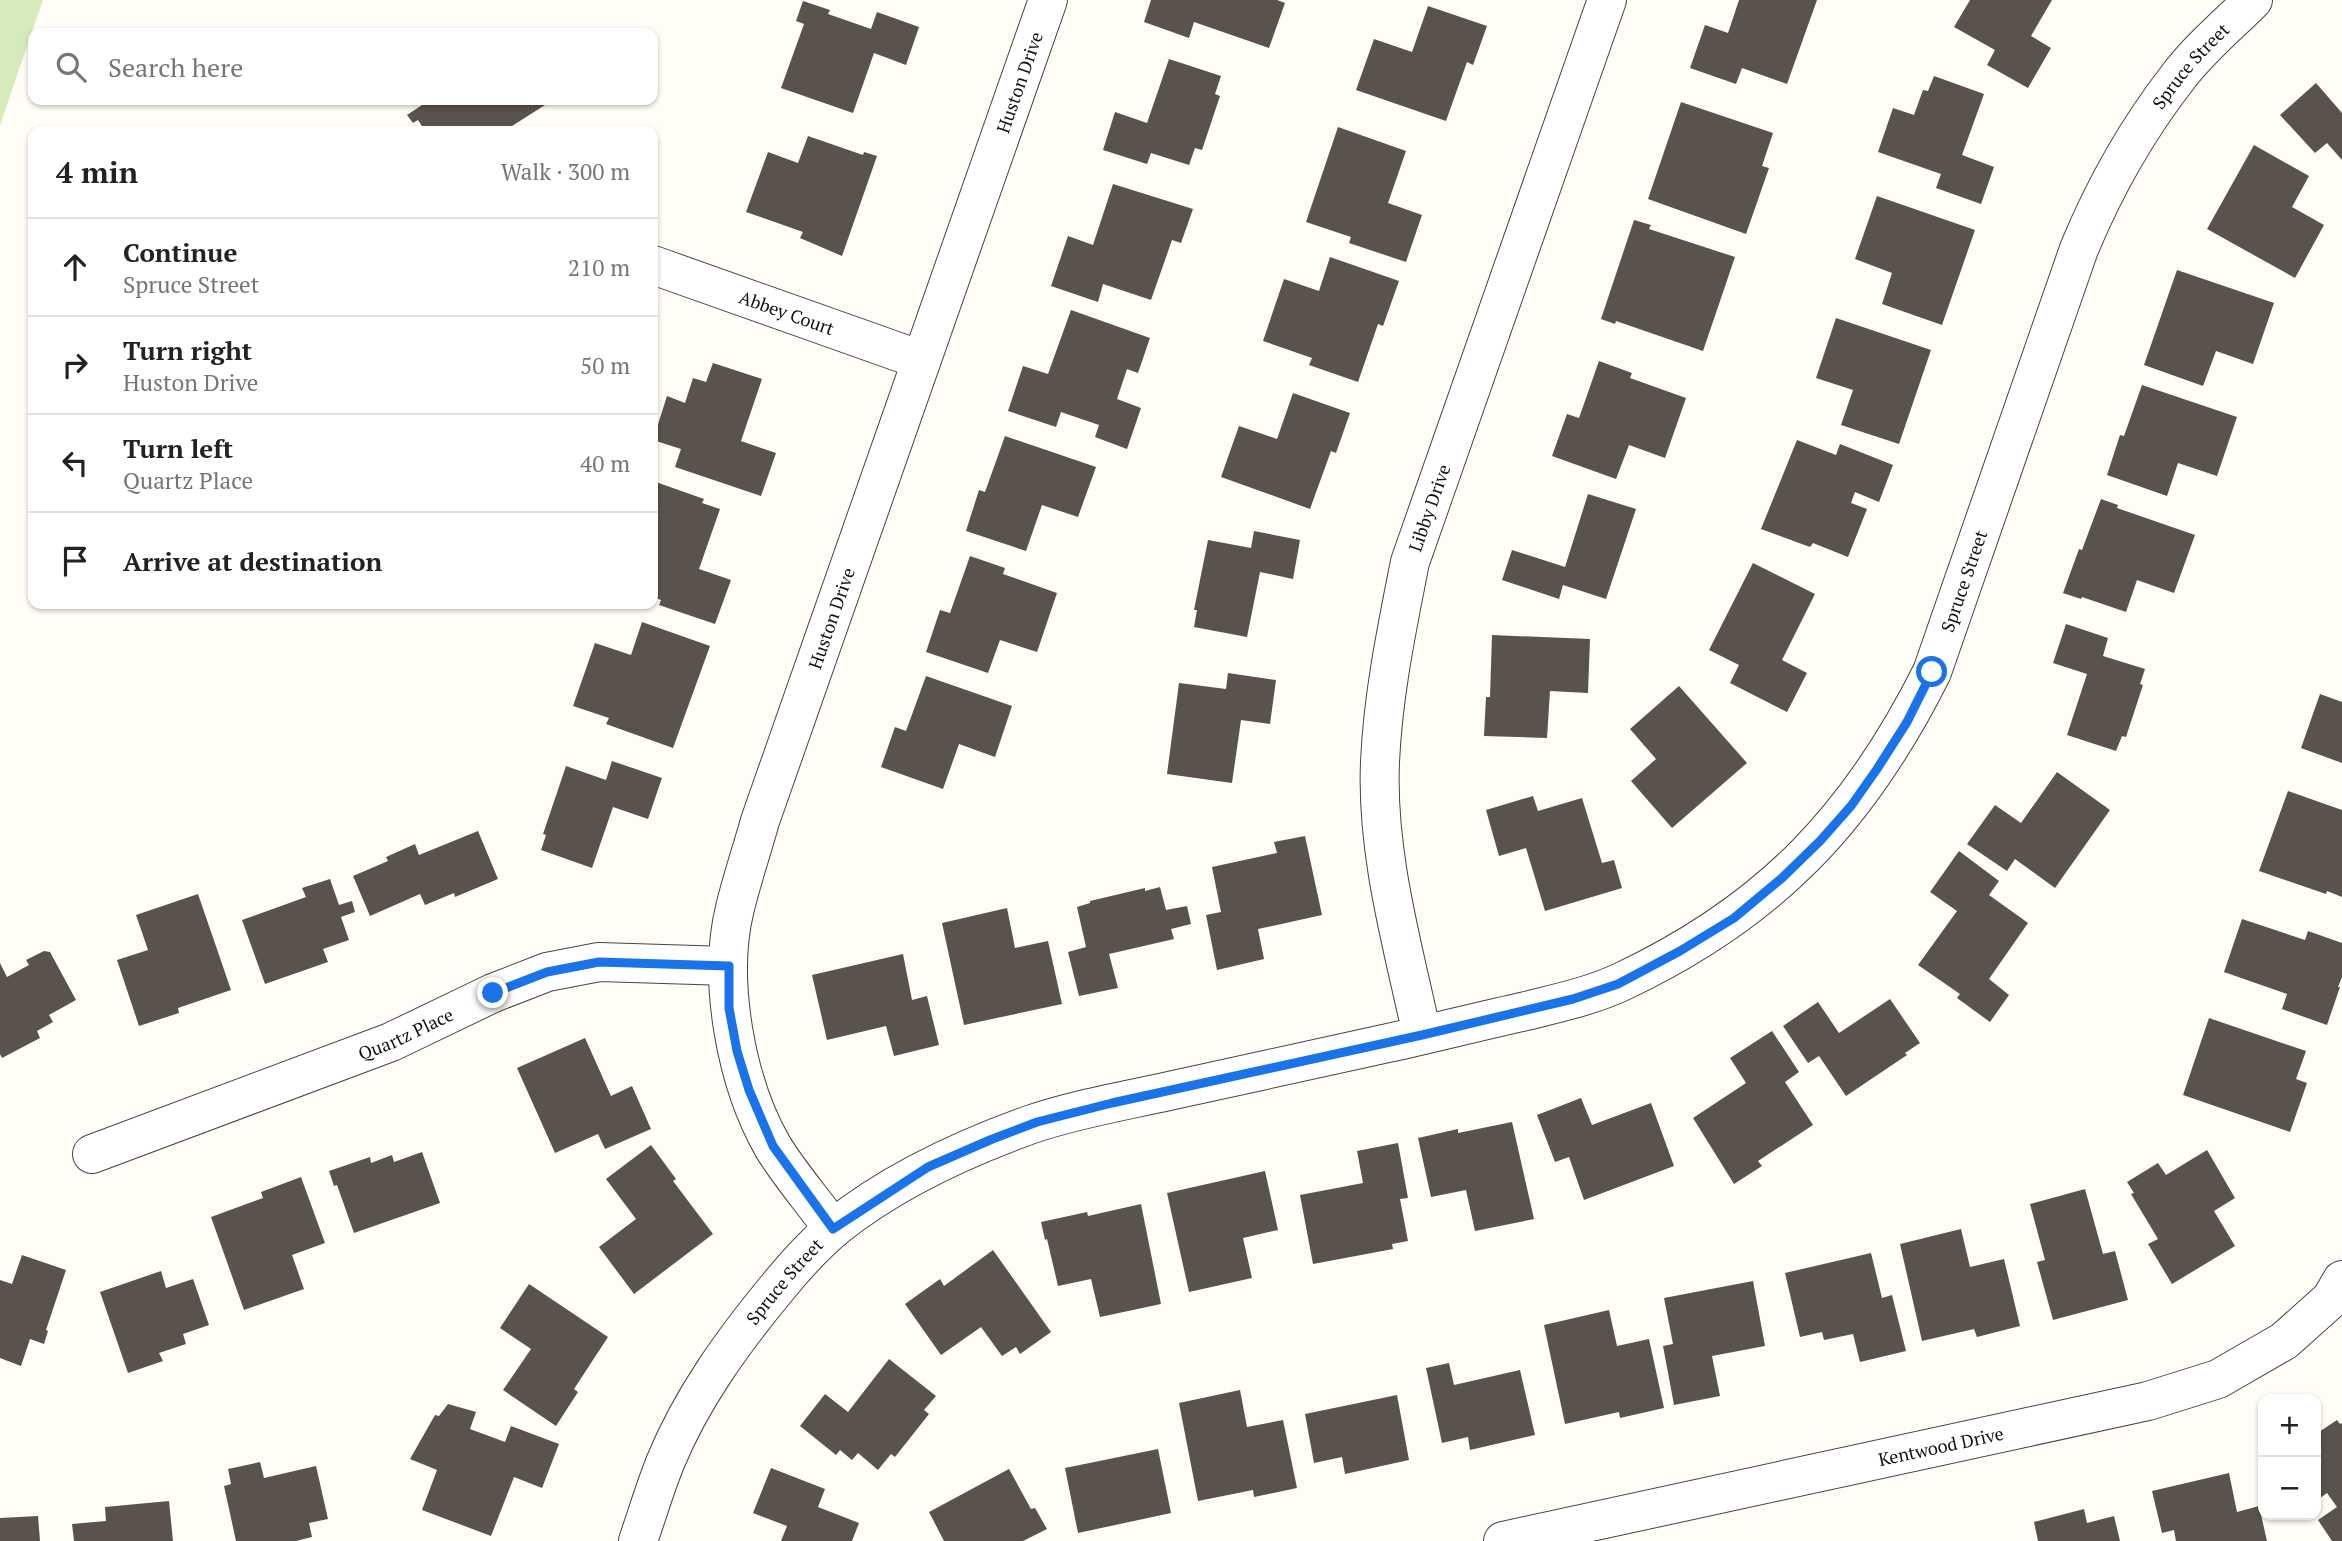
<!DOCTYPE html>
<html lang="en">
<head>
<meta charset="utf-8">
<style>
	:root { --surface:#fff; --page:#f2f2f2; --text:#222; --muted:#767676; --line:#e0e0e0 }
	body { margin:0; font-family:"PT Serif",serif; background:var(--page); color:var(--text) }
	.controls { position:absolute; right:21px; bottom:21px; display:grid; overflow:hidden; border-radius:14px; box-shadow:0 2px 5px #0004 }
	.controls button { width:63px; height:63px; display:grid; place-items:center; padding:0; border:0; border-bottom:2px solid var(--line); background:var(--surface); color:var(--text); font:35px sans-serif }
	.stop { position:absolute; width:21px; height:21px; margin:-16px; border:5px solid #1a73e8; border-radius:50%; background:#fff }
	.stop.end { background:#1a73e8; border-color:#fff; box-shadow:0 2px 7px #0008 }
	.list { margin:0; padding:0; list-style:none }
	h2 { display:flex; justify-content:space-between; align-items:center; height:91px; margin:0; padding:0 28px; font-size:30px }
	h2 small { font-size:23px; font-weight:400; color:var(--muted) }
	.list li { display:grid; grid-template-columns:46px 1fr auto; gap:21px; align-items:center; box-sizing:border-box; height:98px; padding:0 28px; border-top:2px solid var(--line) }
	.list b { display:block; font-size:26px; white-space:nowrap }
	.list p { margin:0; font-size:23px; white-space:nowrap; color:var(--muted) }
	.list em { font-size:23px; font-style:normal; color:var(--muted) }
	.icon { flex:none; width:38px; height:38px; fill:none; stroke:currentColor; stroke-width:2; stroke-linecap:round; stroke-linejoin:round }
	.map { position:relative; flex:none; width:2342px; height:1541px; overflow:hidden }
	.search { position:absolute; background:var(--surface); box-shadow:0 2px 5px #0004; left:28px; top:28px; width:630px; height:77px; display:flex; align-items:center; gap:18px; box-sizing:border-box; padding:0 24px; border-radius:14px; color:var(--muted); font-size:26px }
	.panel { position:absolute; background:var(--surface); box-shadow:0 2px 5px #0004; left:28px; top:126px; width:630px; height:483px; border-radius:14px }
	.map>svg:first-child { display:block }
</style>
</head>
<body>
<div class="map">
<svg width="2342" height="1541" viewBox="0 0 2342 1541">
	<rect width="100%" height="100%" fill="#fffdf5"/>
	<polygon fill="#d5ebbd" points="0,0 43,0 0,125"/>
	<g fill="#5a524d">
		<polygon points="1151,0 1277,0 1285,3 1269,48 1194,22 1189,38 1144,22"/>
		<polygon points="1739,0 1817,0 1787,84 1742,68 1736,84 1690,68 1705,25 1728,33"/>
		<polygon points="1970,0 2052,0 2031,36 2051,48 2028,88 1987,65 1995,50 1954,27"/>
		<polygon points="803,1 830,10 828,14 871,29 877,12 919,27 906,65 874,53 853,113 781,88 804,24 796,21"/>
		<polygon points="1428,6 1487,26 1473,65 1467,62 1446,121 1356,90 1374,39 1412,52"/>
		<polygon points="1169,59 1221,76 1215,94 1220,96 1202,150 1195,148 1189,165 1151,153 1147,164 1103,150 1115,112 1147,123"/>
		<polygon points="1934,76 1984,94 1962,155 1994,167 1981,204 1936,188 1941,174 1878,152 1893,108 1914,115 1923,90 1928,91"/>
		<polygon points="2316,83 2342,113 2342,160 2327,143 2315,153 2280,115"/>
		<polygon points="423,100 553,100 504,131 425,131 418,120 413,123 407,115 425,103"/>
		<polygon points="1681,102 1773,133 1762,166 1769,168 1746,234 1648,199"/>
		<polygon points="1338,127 1406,151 1388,203 1422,215 1406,262 1349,243 1351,237 1306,222"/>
		<polygon points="808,136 863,155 864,152 877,156 842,256 800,238 803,232 746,212 768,152 798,163"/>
		<polygon points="2254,145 2309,176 2292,207 2324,225 2295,278 2207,229"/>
		<polygon points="1113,184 1193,209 1181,243 1172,240 1151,300 1103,284 1098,302 1051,286 1068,236 1093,245"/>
		<polygon points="1877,196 1975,230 1942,325 1882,304 1892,273 1855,259"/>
		<polygon points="1634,220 1651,225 1649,229 1735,257 1703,351 1616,321 1615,324 1601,319"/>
		<polygon points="1330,257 1399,281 1383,326 1378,324 1358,382 1309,365 1312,358 1263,341 1284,279 1319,291"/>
		<polygon points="2177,270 2274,303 2253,364 2216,351 2203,386 2144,365"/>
		<polygon points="1071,310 1150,338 1138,373 1127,369 1117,399 1141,408 1127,449 1095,437 1099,425 1061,412 1056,427 1008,411 1023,366 1048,374"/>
		<polygon points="1836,318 1931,350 1899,444 1841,425 1853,390 1816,378"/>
		<polygon points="1599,361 1632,373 1630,378 1686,398 1665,458 1629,445 1616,479 1552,456 1567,414 1579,418"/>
		<polygon points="713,363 762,379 741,441 776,453 761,496 675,467 681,449 653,440 667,396 685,403 693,378 706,382"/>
		<polygon points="2142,385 2237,417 2217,476 2178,463 2167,496 2107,475 2120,435 2124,436"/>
		<polygon points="1293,393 1350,413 1336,453 1331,451 1310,509 1221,477 1239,426 1277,439"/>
		<polygon points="1005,436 1096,467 1078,517 1042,505 1026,551 966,531 979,490 985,492"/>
		<polygon points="1797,440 1836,455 1840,444 1893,465 1879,502 1855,492 1851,503 1867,509 1848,557 1813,543 1810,547 1761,529"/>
		<polygon points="653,481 704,499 702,503 720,509 699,569 731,580 715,624 659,605 661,600 653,597"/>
		<polygon points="1588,494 1636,509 1606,599 1563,585 1559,599 1502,580 1512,550 1565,567"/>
		<polygon points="2101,499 2118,505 2117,508 2195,535 2174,593 2137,580 2126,612 2082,597 2081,599 2063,593 2079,549 2082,550"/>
		<polygon points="1254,531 1300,540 1293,579 1260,572 1247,637 1194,627 1197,610 1194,610 1208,540 1251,548"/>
		<polygon points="970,556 1005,568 1003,574 1057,593 1037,652 1000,640 988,673 926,652 940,610 950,613"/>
		<polygon points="1753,563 1815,594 1782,660 1807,673 1787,712 1730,683 1739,665 1709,650"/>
		<polygon points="642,622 710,646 673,748 606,724 609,718 573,706 595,643 631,655"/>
		<polygon points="2066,624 2108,638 2103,656 2145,669 2140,684 2143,685 2126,737 2122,736 2116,751 2067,735 2087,674 2053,663"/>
		<polygon points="1492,635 1590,639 1588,693 1550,691 1547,738 1484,736 1486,697 1490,697"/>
		<polygon points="1228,673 1276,680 1270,724 1241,720 1232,783 1167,774 1179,683 1226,689"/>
		<polygon points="926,676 1012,706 995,757 959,744 943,789 881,767 895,727 906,731"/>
		<polygon points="1679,686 1747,763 1672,828 1631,781 1656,759 1630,729"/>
		<polygon points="2320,694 2342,702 2342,763 2301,748"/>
		<polygon points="612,761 662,778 648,819 613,807 592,868 541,850 546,835 543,834 566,766 606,780"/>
		<polygon points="2057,772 2110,810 2055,888 2015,859 2007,871 1967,844 1995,805 2021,823"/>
		<polygon points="2288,791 2342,810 2342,897 2327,891 2326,894 2259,871"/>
		<polygon points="1533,796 1538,811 1582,798 1602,863 1614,860 1622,888 1545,911 1526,848 1499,856 1486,810"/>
		<polygon points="478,831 498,879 455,897 454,893 425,905 420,894 370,916 353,876 388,861 386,857 415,844 419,855"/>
		<polygon points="1305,836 1322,915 1258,929 1264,959 1217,970 1206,915 1221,912 1212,867 1277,853 1274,842"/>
		<polygon points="1959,851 1999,881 1989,895 2028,923 1989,979 2009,995 1990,1022 1957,998 1960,994 1918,965 1957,911 1930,892"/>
		<polygon points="330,879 339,905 352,901 355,912 341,917 349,940 323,949 328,962 265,984 242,920 306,897 302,888"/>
		<polygon points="1160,887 1166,910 1187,906 1191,924 1171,929 1174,939 1109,954 1118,988 1079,996 1068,952 1086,947 1077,907 1090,903 1090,901 1145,888 1145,891"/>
		<polygon points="198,894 231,990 178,1008 179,1013 139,1026 117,960 148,950 136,915"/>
		<polygon points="1007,908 1015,948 1048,941 1062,1004 964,1025 942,923"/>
		<polygon points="2242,919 2305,940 2308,931 2342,943 2342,977 2338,987 2340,987 2327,1025 2282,1009 2287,994 2224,972"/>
		<polygon points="44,951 50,952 76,1000 49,1015 53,1022 37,1031 40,1038 2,1058 0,1054 0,963 7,977 29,965 26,960"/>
		<polygon points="903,954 912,1000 927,996 939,1045 894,1056 886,1026 827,1040 812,975"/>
		<polygon points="1890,999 1920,1043 1905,1053 1907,1055 1846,1096 1819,1056 1808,1063 1783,1026 1818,1002 1839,1033"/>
		<polygon points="2209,1018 2306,1051 2296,1079 2307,1083 2290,1132 2183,1095"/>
		<polygon points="1772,1031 1799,1072 1785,1082 1813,1125 1758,1161 1762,1166 1734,1184 1693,1118 1746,1083 1730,1058"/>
		<polygon points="585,1038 611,1096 632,1086 651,1129 605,1149 598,1134 555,1153 517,1068"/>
		<polygon points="1581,1098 1592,1125 1651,1103 1674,1166 1584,1200 1569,1157 1555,1162 1537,1115"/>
		<polygon points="1512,1122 1534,1219 1475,1231 1466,1190 1431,1197 1418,1138 1458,1129 1458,1133"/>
		<polygon points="1398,1143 1408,1198 1400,1199 1408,1241 1392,1244 1393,1249 1313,1264 1300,1195 1363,1183 1357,1151"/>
		<polygon points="651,1145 676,1179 673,1181 713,1234 634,1294 599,1247 636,1219 606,1179"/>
		<polygon points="2207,1150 2235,1198 2214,1211 2235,1246 2172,1284 2148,1244 2158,1239 2131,1194 2134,1193 2127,1182 2158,1163 2166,1175"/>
		<polygon points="422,1152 440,1203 354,1233 337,1185 334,1186 329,1171 370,1157 371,1163 392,1155 394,1162"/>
		<polygon points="1265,1171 1278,1230 1243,1238 1252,1278 1189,1292 1167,1193"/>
		<polygon points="301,1177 325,1243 292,1255 304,1289 244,1310 211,1217 263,1198 261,1192"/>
		<polygon points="2085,1189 2103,1254 2115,1251 2128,1300 2053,1320 2037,1262 2045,1260 2030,1204"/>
		<polygon points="1141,1204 1161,1304 1100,1317 1091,1279 1058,1286 1047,1239 1045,1240 1041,1222 1087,1212 1088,1216"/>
		<polygon points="1961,1229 1970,1267 2004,1259 2020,1326 1977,1337 1974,1329 1922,1341 1900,1244"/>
		<polygon points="993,1250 1051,1332 1020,1354 1016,1347 1002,1356 981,1327 941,1355 905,1304 940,1279 944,1286"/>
		<polygon points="1871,1253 1882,1298 1892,1295 1906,1351 1860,1362 1853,1334 1824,1340 1822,1332 1800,1337 1785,1273"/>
		<polygon points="22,1255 66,1270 46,1330 48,1331 44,1344 30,1339 21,1366 0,1358 0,1280 12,1284"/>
		<polygon points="161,1271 166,1288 193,1279 209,1325 183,1334 186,1344 159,1353 163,1361 128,1373 100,1292"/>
		<polygon points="1753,1281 1765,1346 1712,1356 1720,1396 1674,1405 1663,1346 1673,1344 1664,1298"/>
		<polygon points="529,1284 608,1337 574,1389 578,1392 556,1426 503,1390 531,1349 500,1328"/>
		<polygon points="1609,1310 1617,1346 1649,1339 1664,1408 1620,1418 1619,1412 1565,1424 1544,1325"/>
		<polygon points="889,1359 936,1396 924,1410 929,1414 895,1457 891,1454 878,1470 858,1453 852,1460 840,1450 836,1455 800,1426 825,1394 848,1412"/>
		<polygon points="1449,1363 1454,1385 1520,1370 1535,1435 1470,1450 1468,1437 1442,1443 1426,1368"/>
		<polygon points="1240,1390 1247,1427 1283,1420 1297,1488 1254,1497 1253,1490 1198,1501 1179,1403"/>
		<polygon points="1397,1395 1409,1460 1345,1474 1342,1457 1314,1463 1305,1414"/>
		<polygon points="448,1404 476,1412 470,1429 505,1442 511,1426 559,1444 542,1488 514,1477 491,1536 422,1510 437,1470 410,1459 435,1415 439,1416"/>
		<polygon points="2337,1420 2340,1424 2342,1423 2342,1541 2332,1541 2318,1520 2337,1507 2327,1493 2316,1501 2316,1434"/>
		<polygon points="1158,1449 1171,1513 1078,1533 1065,1468"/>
		<polygon points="260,1462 264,1478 316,1466 328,1519 309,1523 312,1537 296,1541 236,1541 224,1486 231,1484 228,1469"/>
		<polygon points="771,1468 825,1489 818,1507 859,1523 852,1541 781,1541 787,1526 753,1513"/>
		<polygon points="1009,1469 1031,1509 1035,1508 1047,1529 1023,1541 944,1541 929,1512"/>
		<polygon points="2229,1473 2237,1512 2259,1506 2267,1541 2176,1541 2174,1530 2162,1533 2152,1491"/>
		<polygon points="169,1501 173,1541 74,1541 72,1524 106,1521 105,1507"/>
		<polygon points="2084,1509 2087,1523 2114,1516 2120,1541 2038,1541 2034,1522"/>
		<polygon points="38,1516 40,1541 0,1541 0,1518"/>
	</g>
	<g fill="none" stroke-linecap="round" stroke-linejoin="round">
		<defs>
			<g id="street">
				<path id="s1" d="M653,265L921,360"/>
				<path id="s2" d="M1422,1035C1403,946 1376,854 1380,762C1383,694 1397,628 1410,562L1607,0"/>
				<path id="s3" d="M92,1154L391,1042L493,993L547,972L599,962L728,966"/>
				<path id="s4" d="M833,1229C814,1202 790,1175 773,1147C736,1083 717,980 735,908C742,879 752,850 760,821L1048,0"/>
				<path id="s5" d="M638,1541C647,1515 655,1488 665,1463C691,1399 733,1341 777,1288C794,1267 813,1246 834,1228C892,1181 962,1149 1032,1124C1076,1109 1124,1101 1169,1091C1242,1075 1315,1059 1388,1043C1434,1033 1480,1021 1526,1011C1558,1003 1591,996 1621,982C1770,912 1859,818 1932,672L2079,249C2105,186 2136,131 2178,77C2199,49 2228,25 2253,0"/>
				<path id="s6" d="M1503,1541L2148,1401L2218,1379L2284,1341L2331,1299L2342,1280"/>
			</g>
		</defs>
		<use href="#street" stroke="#444" stroke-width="40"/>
		<use href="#street" stroke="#fff" stroke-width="38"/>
	</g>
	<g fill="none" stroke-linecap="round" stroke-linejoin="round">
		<polyline stroke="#1a73e8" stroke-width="9" points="493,993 547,972 599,962 729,966 729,1008 737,1051 749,1090 773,1146 833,1229 928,1167 990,1140 1037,1122 1112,1103 1422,1035 1573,999 1618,984 1680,951 1734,918 1782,878 1820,841 1851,806 1877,769 1907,722 1932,672"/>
	</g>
	<g text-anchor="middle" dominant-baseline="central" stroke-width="7" stroke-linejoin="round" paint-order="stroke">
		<g font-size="18" fill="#111" stroke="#fff">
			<text stroke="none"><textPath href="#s5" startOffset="2317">Spruce Street</textPath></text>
			<text stroke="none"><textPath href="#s4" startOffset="1222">Huston Drive</textPath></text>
			<text stroke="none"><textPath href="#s1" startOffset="142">Abbey Court</textPath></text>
			<text stroke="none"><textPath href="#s2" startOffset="537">Libby Drive</textPath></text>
			<text stroke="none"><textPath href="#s5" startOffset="1750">Spruce Street</textPath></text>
			<text stroke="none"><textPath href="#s4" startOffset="654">Huston Drive</textPath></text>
			<text stroke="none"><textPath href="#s3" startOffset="336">Quartz Place</textPath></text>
			<text stroke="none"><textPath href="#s5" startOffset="301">Spruce Street</textPath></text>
			<text stroke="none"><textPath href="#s6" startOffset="448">Kentwood Drive</textPath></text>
		</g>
	</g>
</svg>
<div class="controls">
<button>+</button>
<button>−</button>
</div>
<div class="stop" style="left:1932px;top:672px"></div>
<div class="stop end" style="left:493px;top:993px"></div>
<div class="search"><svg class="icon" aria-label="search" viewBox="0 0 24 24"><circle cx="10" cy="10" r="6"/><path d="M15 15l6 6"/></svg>Search here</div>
<section class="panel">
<h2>4 min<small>Walk · 300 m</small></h2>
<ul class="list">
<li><svg class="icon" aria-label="ahead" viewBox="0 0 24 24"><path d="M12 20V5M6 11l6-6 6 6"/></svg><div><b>Continue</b><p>Spruce Street</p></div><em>210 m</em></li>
<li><svg class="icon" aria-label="right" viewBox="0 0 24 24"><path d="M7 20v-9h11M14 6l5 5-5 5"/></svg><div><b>Turn right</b><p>Huston Drive</p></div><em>50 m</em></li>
<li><svg class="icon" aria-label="left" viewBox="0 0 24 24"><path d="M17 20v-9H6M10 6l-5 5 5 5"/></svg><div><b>Turn left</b><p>Quartz Place</p></div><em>40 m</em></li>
<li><svg class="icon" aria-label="arrive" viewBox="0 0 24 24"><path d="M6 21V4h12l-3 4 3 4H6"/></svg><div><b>Arrive at destination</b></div></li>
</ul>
</section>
</div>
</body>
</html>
